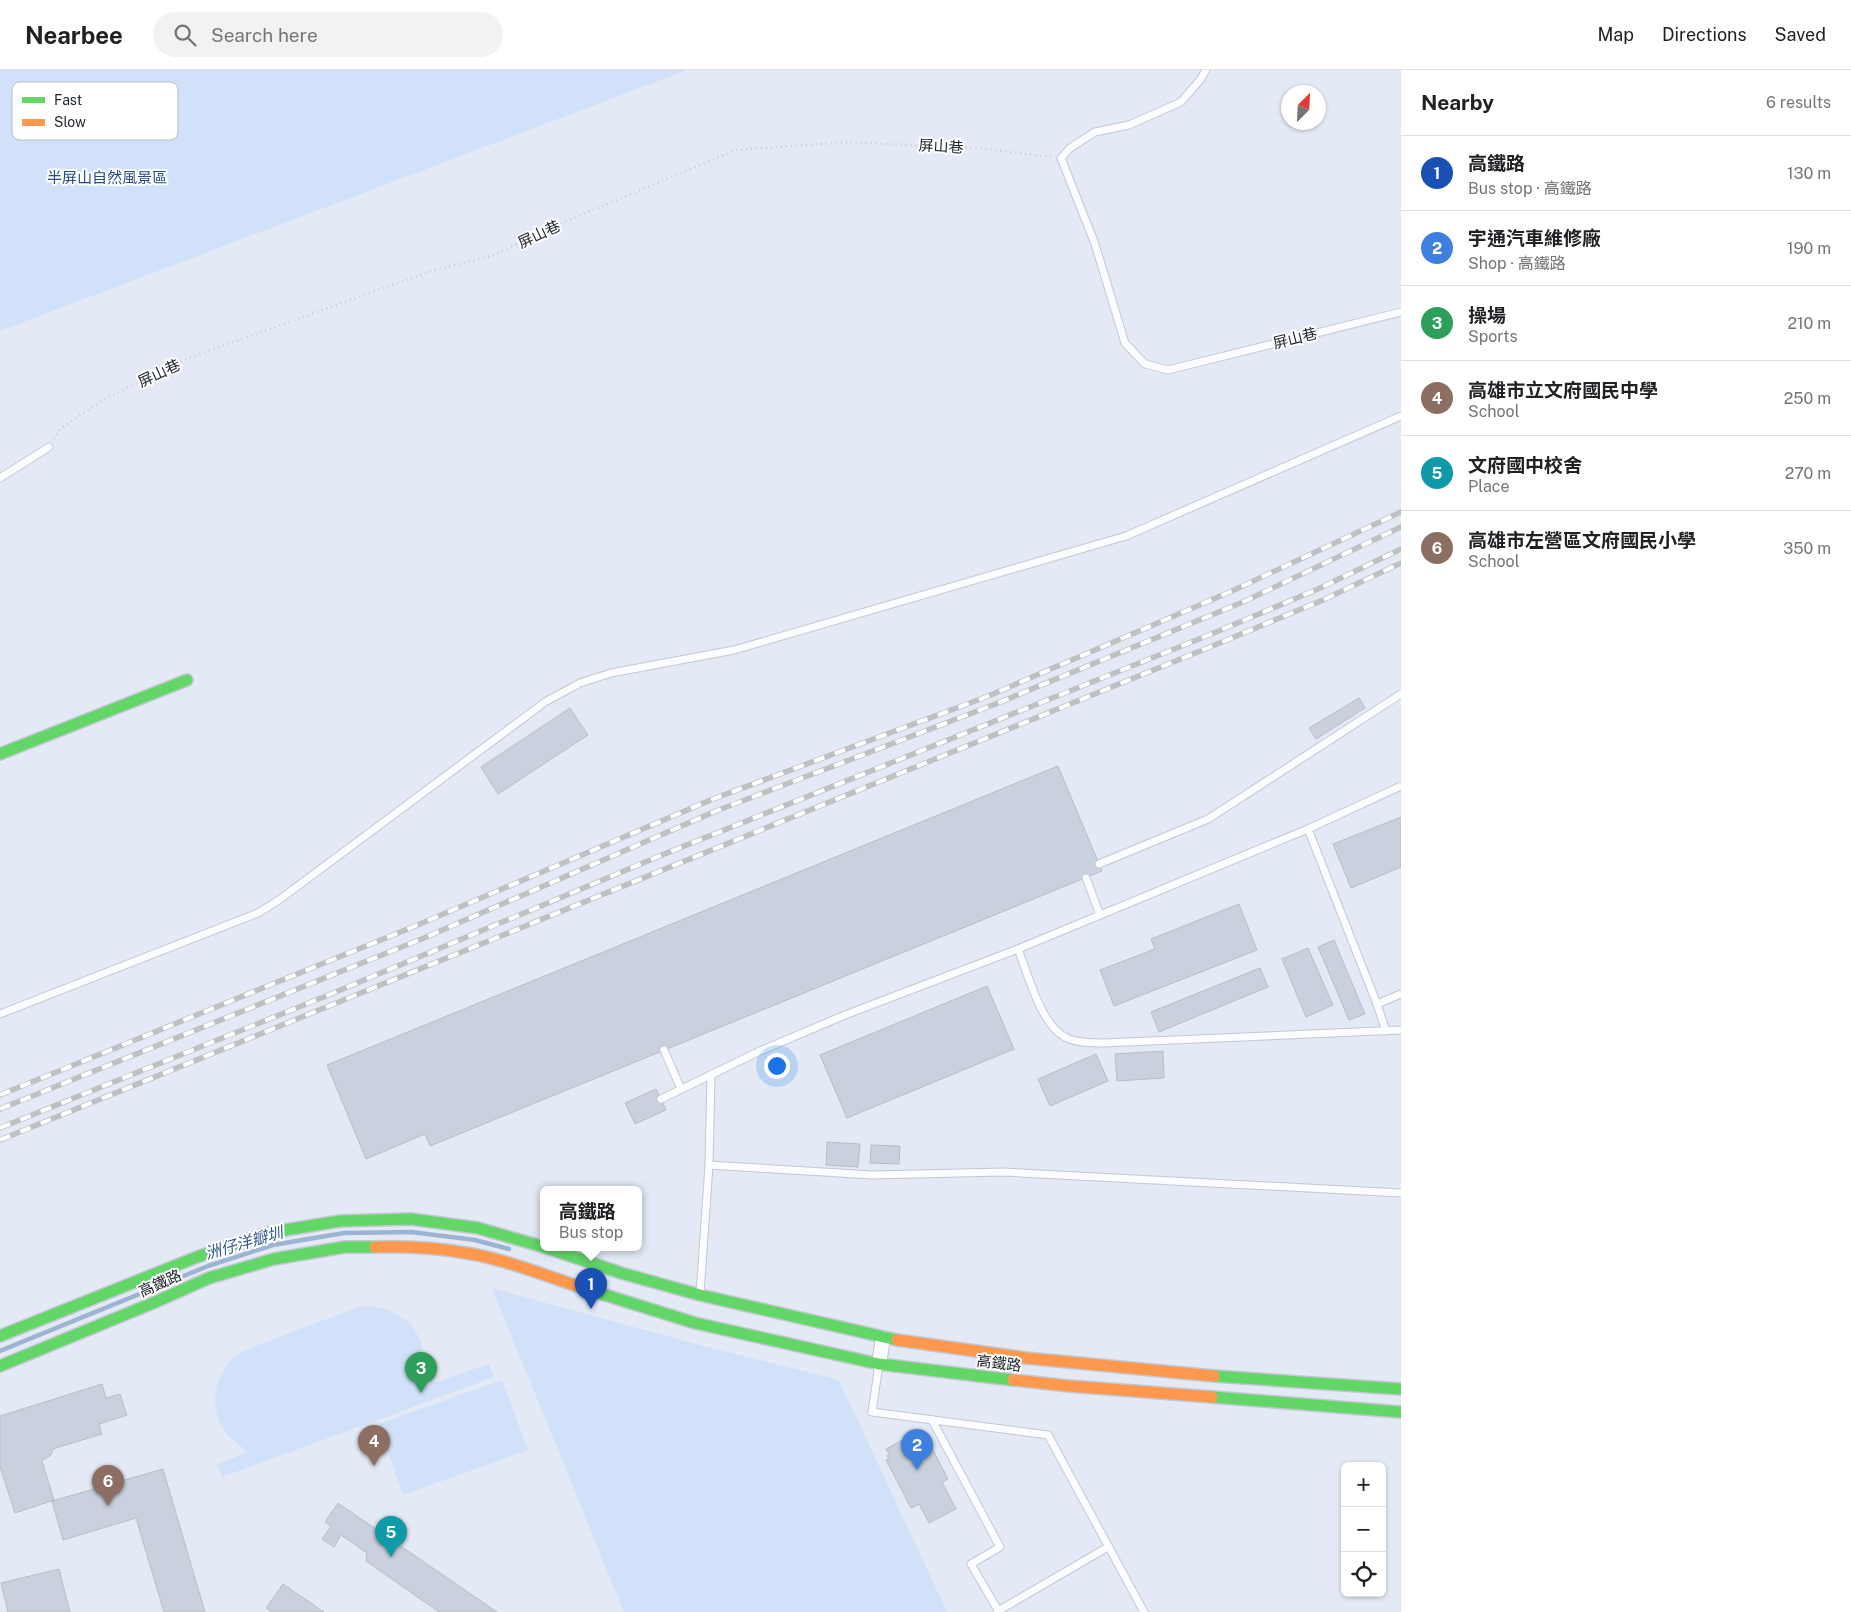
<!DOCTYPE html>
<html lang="en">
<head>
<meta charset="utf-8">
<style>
	:root { --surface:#fff; --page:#f2f2f2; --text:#202124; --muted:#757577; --line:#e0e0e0; --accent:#0b8043 }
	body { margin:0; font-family:"Public Sans","Noto Sans TC",sans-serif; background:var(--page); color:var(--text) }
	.controls { position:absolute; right:15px; bottom:15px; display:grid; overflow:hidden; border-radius:8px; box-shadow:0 1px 4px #0004 }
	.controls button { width:45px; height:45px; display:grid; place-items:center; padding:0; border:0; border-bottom:1px solid var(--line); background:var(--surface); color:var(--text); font:25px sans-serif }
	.compass { position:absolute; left:1281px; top:15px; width:45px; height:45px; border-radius:50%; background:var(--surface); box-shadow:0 1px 4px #0004; rotate:24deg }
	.you { position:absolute; left:776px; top:995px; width:18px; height:18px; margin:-12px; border:4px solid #fff; border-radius:50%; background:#1a73e8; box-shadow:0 0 0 8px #1a73e833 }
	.badge { display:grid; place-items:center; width:32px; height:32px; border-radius:50%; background:var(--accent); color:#fff; font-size:16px; font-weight:700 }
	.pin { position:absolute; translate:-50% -41px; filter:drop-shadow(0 1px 2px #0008) }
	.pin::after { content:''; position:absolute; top:26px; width:18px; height:15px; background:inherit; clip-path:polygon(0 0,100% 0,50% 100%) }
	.popup { position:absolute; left:540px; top:1116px; width:102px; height:65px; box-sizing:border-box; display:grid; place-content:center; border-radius:8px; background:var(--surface); filter:drop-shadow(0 1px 4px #0005); font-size:16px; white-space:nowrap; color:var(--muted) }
	.popup b { font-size:19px; color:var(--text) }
	.popup::after { content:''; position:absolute; left:50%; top:100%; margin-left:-10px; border:10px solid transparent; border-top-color:var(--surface) }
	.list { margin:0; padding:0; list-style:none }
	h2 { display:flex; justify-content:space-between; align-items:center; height:65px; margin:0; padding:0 20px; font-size:21px }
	h2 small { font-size:16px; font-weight:400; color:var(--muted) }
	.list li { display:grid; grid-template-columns:32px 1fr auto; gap:15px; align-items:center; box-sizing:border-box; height:75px; padding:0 20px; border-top:1px solid var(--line) }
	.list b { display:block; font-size:19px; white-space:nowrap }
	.list p { margin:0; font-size:16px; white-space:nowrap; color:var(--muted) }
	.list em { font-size:16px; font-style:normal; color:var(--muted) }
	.icon { flex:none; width:28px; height:28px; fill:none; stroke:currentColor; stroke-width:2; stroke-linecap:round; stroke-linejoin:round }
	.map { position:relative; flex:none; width:1401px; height:1542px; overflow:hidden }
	header { display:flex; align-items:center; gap:30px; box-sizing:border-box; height:70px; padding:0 25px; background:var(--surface); border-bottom:1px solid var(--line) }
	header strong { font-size:24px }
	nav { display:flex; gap:28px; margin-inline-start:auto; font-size:18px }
	.search { width:350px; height:45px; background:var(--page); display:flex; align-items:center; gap:12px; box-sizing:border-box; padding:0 18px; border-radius:28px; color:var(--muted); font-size:19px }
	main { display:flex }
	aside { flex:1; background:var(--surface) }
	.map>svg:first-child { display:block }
</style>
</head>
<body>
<header>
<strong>Nearbee</strong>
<div class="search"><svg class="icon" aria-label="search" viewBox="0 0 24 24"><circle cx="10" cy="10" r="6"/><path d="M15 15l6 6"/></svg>Search here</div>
<nav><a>Map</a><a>Directions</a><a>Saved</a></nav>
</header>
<main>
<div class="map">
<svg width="1401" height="1542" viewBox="0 0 1401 1542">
	<rect width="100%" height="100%" fill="#e3eaf5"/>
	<g fill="#d0e1f9">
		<polygon points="0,0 687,0 0,261"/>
		<polygon points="492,1218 707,1277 839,1310 947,1542 624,1542"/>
		<path d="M361,1236C391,1236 419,1250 423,1283C425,1295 422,1307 419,1318L489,1294L494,1307L222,1407L217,1394L248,1382C241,1376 233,1371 227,1364C210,1344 212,1311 230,1292C234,1287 240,1284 245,1280Z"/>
		<polygon points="502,1310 528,1380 403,1425 378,1354"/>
	</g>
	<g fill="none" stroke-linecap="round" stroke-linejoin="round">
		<polyline stroke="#9db3d4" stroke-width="4.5" points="0,1281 208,1196 273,1175 344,1163 411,1162 475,1170 509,1179"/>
	</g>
	<g fill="#c8d1dd" stroke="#b8bec6">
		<polygon points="1359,628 1365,638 1316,669 1309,658"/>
		<polygon points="570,638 588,665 498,724 481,697"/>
		<polygon points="1058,696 1102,801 430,1076 425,1064 366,1089 327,995"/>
		<polygon points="1401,747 1401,797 1351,818 1333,774"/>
		<polygon points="1239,834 1257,880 1114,936 1100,900 1155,879 1151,869"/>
		<polygon points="1334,870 1365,944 1349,950 1318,877"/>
		<polygon points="1308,878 1333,935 1306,947 1282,889"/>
		<polygon points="1260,898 1268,917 1159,962 1151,942"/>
		<polygon points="987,916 1014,979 847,1048 820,985"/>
		<polygon points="1163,981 1164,1008 1117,1011 1115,984"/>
		<polygon points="1096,984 1108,1011 1050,1036 1038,1009"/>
		<polygon points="656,1019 666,1040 635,1054 625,1033"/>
		<polygon points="827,1072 860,1074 858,1097 826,1095"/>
		<polygon points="871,1075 900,1076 899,1094 870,1093"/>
		<polygon points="102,1314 106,1328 120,1324 127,1345 99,1354 102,1364 53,1379 51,1385 42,1391 54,1430 15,1443 0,1397 0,1346"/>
		<polygon points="916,1363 919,1369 925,1365 948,1409 942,1412 956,1439 929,1453 919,1434 911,1438 886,1390 889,1389 887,1386 889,1384 886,1379"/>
		<polygon points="163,1399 205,1542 164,1542 136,1448 63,1470 52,1431"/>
		<polygon points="338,1433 497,1542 439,1542 366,1491 367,1483 341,1465 334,1477 322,1469 331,1456 325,1452"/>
		<polygon points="59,1499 70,1542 8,1542 1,1513"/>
		<polygon points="283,1514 324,1542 272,1542 266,1538"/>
	</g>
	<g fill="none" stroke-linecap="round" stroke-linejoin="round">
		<defs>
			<g id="lane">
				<polyline points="1206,0 1200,10 1181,32 1129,55 1095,62 1070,78 1061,88 1095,174 1125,273 1145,294 1168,300 1401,242"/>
				<polyline points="0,408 49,377"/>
				<polyline points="1308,759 1377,934 1386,961"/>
				<polyline points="1099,794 1208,749 1401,624"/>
				<polyline points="1086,808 1100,845"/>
				<path d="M1018,879C1028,904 1041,955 1065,967C1076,973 1092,973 1104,973L1401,960"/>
				<polyline points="1377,934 1401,924"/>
				<polyline points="0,944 258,843 279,830 545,632 580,613 611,603 734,580 1126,466 1401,346"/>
				<polyline points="664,980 681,1019"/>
				<polyline points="661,1029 760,981 845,945 1018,879 1308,759 1401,716"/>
				<polyline points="709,1095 872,1105 1004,1102 1401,1123"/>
				<polyline points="700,1224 709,1095 711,1005"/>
				<polyline points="879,1294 872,1342 1048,1365 1144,1542"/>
				<polyline points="932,1350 1000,1477 971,1494 999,1542"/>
				<polyline points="998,1541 1108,1477"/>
			</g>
			<polyline id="street" points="879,1294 883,1268"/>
			<g id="fast">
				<polyline points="0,684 187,610"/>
				<polyline points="547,1178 621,1203 700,1225 897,1270"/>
				<polyline points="586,1219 695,1253 879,1294 1013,1310"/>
				<polyline points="0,1266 197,1187 267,1163 340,1151 411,1149 478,1158 544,1177"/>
				<polyline points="0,1296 153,1233 209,1208 274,1189 345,1177 375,1177"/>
				<polyline points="1214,1306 1401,1319"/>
				<polyline points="1212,1327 1401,1342"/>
			</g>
			<g id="slow">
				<path d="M375,1177C407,1176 440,1178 472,1184C510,1191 549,1207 586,1219"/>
				<polyline points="897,1270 1026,1288 1214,1306"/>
				<polyline points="1013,1310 1069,1316 1212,1327"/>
			</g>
		</defs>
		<use href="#lane" stroke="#c2c8d1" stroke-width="9"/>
		<use href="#street" stroke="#c2c8d1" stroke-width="16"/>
		<use href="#fast" stroke="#c2c8d1" stroke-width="14"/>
		<use href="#slow" stroke="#c2c8d1" stroke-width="14"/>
		<polyline stroke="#c8cacf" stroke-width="2.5" stroke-dasharray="1 4" stroke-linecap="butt" points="54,369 60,360 73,350 108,327 189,288 428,202 494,185 550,158 736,80 848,72 977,78 1052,87"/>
		<use href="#lane" stroke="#fbfcfe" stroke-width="7"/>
		<use href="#street" stroke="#fbfcfe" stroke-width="14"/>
		<use href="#fast" stroke="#63d668" stroke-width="11"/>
		<use href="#slow" stroke="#ff974d" stroke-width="11"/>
		<defs>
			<g id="rail">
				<polyline points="0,1025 420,854 713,729 986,627 1232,521 1401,442"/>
				<polyline points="0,1039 424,868 716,741 993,635 1243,532 1401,457"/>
				<polyline points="0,1058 331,924 662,785 1209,565 1318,519 1401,479"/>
				<polyline points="0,1070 1210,577 1323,530 1401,493"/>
			</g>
		</defs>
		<use href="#rail" stroke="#bec0c2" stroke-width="5.5"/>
		<use href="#rail" stroke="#fff" stroke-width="4" stroke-dasharray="11" stroke-linecap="butt"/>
	</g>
	<g text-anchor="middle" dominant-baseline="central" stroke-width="4" stroke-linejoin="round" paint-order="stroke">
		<g font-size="15" fill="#1d2229" stroke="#fff">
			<text transform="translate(941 76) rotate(3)">屏山巷</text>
			<text transform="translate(539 164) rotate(-25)">屏山巷</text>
			<text transform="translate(1295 268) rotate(-14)">屏山巷</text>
			<text transform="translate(159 303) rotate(-25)">屏山巷</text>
			<text transform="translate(160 1213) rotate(-24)">高鐵路</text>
			<text transform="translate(999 1293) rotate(7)">高鐵路</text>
		</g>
		<g font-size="15" fill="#264b81" stroke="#fff">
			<text x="107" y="107">半屏山自然風景區</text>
		</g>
		<g font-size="16" font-style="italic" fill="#32588e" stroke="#fff">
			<text transform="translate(244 1173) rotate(-16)">洲仔洋瓣圳</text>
		</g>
	</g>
	<rect x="12" y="12" width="166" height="58" rx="8" fill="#fff" stroke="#bbbdbf" stroke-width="1"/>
	<rect x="22" y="27" width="23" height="6" fill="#63d668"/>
	<rect x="22" y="49" width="23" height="7" fill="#ff974d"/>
	<g font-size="14" fill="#1d2229">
		<text x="54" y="35">Fast</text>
		<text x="54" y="57">Slow</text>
	</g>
</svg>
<div class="controls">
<button>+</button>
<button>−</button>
<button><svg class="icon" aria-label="locate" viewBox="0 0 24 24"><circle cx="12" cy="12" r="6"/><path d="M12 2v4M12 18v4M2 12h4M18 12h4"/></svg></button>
</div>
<svg class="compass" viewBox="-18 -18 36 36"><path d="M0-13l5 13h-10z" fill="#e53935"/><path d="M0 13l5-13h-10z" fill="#757577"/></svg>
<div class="you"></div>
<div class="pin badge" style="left:591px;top:1239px;background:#1a4fb4">1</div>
<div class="popup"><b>高鐵路</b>Bus stop</div>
<div class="pin badge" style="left:917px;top:1400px;background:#3f7fe0">2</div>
<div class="pin badge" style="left:421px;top:1323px;background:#2e9e5b">3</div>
<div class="pin badge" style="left:374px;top:1396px;background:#8d6e63">4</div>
<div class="pin badge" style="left:391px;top:1487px;background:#0f9aa8">5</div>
<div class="pin badge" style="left:108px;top:1436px;background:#8d6e63">6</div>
</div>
<aside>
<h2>Nearby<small>6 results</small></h2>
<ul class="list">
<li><span class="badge" style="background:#1a4fb4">1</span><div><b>高鐵路</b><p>Bus stop · 高鐵路</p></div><em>130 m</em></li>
<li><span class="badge" style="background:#3f7fe0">2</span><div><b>宇通汽車維修廠</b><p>Shop · 高鐵路</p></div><em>190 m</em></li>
<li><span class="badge" style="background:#2e9e5b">3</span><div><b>操場</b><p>Sports</p></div><em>210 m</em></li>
<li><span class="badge" style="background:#8d6e63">4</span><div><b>高雄市立文府國民中學</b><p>School</p></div><em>250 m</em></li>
<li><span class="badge" style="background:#0f9aa8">5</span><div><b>文府國中校舍</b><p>Place</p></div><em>270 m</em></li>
<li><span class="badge" style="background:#8d6e63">6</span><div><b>高雄市左營區文府國民小學</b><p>School</p></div><em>350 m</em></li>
</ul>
</aside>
</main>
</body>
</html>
